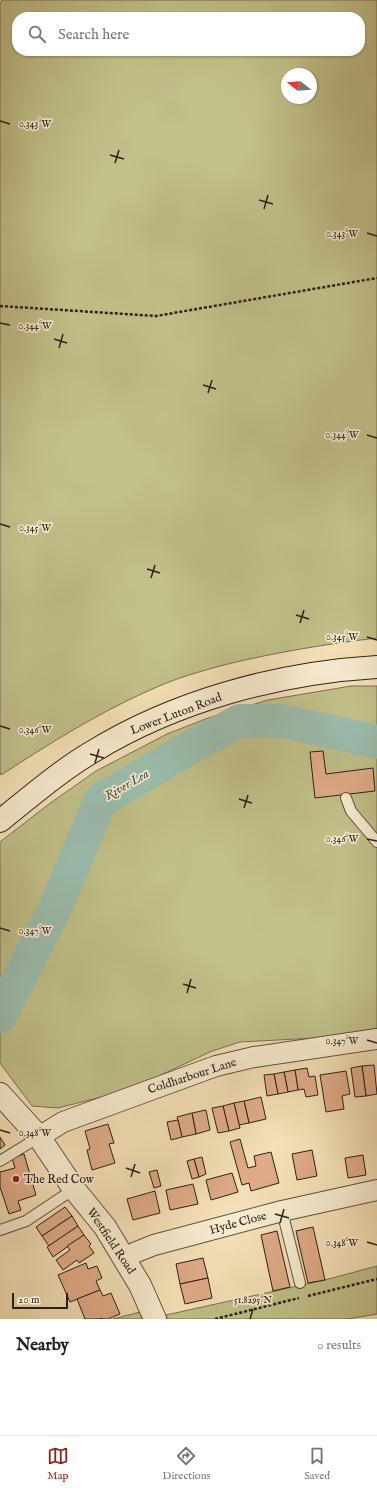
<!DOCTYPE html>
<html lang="en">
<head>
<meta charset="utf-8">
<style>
	:root { --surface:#fff; --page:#f2f2f2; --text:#202124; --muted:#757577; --line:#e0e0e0; --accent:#8f2418 }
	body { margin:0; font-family:"IM FELL English",serif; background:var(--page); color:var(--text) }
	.compass { position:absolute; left:281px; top:68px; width:36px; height:36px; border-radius:50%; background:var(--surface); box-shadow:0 1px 3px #0004; rotate:287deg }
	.scale { position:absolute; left:12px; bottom:10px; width:56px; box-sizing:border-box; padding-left:4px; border:2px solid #2c2019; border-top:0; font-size:11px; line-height:14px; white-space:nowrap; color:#2c2019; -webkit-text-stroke:3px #f8ecd1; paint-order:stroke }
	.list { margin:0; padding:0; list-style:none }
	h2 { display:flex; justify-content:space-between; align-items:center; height:52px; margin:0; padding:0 16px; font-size:17px }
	h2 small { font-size:13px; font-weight:400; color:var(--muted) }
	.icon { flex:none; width:22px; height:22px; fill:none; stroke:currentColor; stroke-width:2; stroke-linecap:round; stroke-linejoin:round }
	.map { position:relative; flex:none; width:377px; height:1319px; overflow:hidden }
	.search { position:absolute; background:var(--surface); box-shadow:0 1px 3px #0004; left:12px; right:12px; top:12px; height:44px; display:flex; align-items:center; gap:10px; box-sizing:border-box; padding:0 14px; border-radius:16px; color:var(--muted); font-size:15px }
	.sheet { height:116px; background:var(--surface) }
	nav { display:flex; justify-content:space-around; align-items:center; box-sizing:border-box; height:56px; border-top:1px solid var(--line); background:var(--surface); font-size:11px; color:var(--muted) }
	nav a { display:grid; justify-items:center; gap:2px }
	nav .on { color:var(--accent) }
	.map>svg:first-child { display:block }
</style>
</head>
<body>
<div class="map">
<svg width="377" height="1319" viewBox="0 0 377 1319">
	<rect width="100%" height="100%" fill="#f5e1b8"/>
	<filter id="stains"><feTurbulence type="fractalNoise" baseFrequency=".005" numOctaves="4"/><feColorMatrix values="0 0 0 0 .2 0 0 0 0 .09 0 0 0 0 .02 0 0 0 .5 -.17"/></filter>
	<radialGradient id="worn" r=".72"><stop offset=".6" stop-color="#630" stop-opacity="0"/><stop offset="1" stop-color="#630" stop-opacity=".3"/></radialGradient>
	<g fill="#c2c18a" stroke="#777052" fill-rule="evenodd">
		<path d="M2,0H377V638C327,644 277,652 228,664C201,671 173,679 148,691C96,714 49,744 1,775L0,772V3ZM17,17H360V51H17ZM287,74H311V98H287Z"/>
		<polygon points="351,686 377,686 377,742 282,721 240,721 199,743 272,732 377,751 377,1030 335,1037 240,1042 212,1051 129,1090 58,1108 32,1106 0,1063 0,1030 10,1013 52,914 0,1007 0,842 49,804 96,771 167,734 208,718 268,700"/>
		<polygon points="377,1266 377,1314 348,1319 168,1319 166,1315 325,1280"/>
		<polygon points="140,1312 142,1319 113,1319"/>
	</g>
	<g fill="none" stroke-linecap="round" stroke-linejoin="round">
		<polyline stroke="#9cbeaf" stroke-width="34" points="0,1016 55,908 101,800 198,743 240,721 282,721 377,742"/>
	</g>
	<g fill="#e0ac88" stroke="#2c2019">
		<polygon points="323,751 326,774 373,768 375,791 315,798 310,752"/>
		<polygon points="374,1065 377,1094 366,1096 362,1066"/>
		<polygon points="362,1066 366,1096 355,1097 351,1068"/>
		<polygon points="307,1068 309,1077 315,1076 318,1095 306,1097 304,1089 298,1090 295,1070"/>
		<polygon points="295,1070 298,1090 288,1092 284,1072"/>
		<polygon points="346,1071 350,1094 342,1096 344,1109 326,1112 320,1075"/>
		<polygon points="284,1072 288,1092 278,1094 274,1074"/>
		<polygon points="274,1074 278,1094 267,1096 264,1075"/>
		<polygon points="261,1097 266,1119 249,1123 244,1101"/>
		<polygon points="244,1101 249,1123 239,1125 234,1103"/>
		<polygon points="234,1103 240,1128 229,1131 223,1106"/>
		<polygon points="223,1106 229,1131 218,1133 212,1108"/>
		<polygon points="206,1110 210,1130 196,1134 192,1113"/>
		<polygon points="192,1113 196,1134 182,1137 177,1117"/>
		<polygon points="178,1120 182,1137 171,1140 167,1122"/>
		<polygon points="108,1124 114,1143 109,1144 115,1163 92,1170 87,1150 90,1149 85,1131"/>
		<polygon points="0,1137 5,1145 0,1149"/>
		<polygon points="240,1139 248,1168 256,1166 254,1156 271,1152 279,1183 251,1191 249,1183 242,1185 230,1142"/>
		<polygon points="312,1150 317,1176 297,1180 292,1154"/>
		<polygon points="24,1154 36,1195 18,1201 21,1210 9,1214 0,1187 0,1172 15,1168 12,1158"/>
		<polygon points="363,1155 366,1175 348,1178 345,1158"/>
		<polygon points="202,1157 206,1174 199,1177 194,1159"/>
		<polygon points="194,1159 199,1177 192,1179 187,1161"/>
		<polygon points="157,1170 161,1186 154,1188 149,1172"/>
		<polygon points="232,1173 238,1192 211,1200 206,1180"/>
		<polygon points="193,1184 198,1204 170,1210 166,1190"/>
		<polygon points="155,1191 160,1213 133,1220 127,1199"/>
		<polygon points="65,1207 72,1216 42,1236 36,1227"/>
		<polygon points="72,1216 78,1226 49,1246 42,1236"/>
		<polygon points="78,1226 84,1235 53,1257 47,1247"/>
		<polygon points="313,1227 325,1280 308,1283 296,1231"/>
		<polygon points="277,1231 290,1287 273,1291 261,1235"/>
		<polygon points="84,1235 91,1244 89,1246 94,1253 79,1263 77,1260 63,1270 56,1260 70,1250 67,1246"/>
		<polygon points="203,1258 208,1278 180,1284 176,1264"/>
		<polygon points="86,1263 88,1269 97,1266 102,1278 96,1281 100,1290 70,1302 58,1275"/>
		<polygon points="208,1278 212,1298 185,1304 180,1284"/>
		<polygon points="100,1290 103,1296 111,1293 120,1314 108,1319 103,1319 102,1318 99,1319 85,1319 77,1299"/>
	</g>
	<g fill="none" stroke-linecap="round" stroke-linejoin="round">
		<defs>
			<g id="service">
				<polyline points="346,798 351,811 377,842"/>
				<polyline points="0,1161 39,1137"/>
				<polyline points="282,1211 300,1283"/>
				<polyline points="0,1230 26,1221 74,1189"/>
			</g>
			<g id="minor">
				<polyline points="39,1137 63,1122 216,1066 254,1057 377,1039"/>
				<polyline points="125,1259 134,1253 154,1245 282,1211 377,1190"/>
			</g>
			<polyline id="tertiary" points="0,1094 39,1137 74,1189 105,1227 140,1285 155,1319"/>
			<path id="secondary" d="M0,821C30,797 60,771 92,752C177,700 279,673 377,667"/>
		</defs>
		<use href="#service" stroke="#5e5041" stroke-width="12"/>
		<use href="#minor" stroke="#5e5041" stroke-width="22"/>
		<use href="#tertiary" stroke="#5e5041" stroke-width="24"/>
		<use href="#secondary" stroke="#2c2019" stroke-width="24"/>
		<g stroke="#2c2019" stroke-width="2.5" stroke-dasharray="3 2" stroke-linecap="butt">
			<polyline points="0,306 156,316 377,278"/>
			<polyline points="308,1296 377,1279"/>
			<polyline points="215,1319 299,1298"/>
		</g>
		<use href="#service" stroke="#f8ecd1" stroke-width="10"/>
		<use href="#minor" stroke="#f8ecd1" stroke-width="20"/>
		<use href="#tertiary" stroke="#f8ecd1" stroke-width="22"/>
		<use href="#secondary" stroke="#f8ecd1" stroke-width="22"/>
	</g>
	<path fill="none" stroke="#2c2019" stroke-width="1.5" d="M0,121L10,124M110,155L124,159M115,163L119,150M259,200L273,204M264,209L268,195M367,233L377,236M0,323L10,325M54,339L67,343M59,348L63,334M203,385L216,389M208,393L212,380M367,435L377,438M0,524L10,527M147,569L160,573M151,578L155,565M296,615L309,619M300,623L304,610M367,637L377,640M0,726L10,729M90,754L104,758M95,763L99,749M239,799L252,803M244,808L248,795M367,839L377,841M0,928L10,931M183,984L196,988M187,993L191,979M367,1040L377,1043M0,1130L10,1133M126,1168L140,1173M131,1177L135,1164M275,1214L289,1218M280,1223L284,1209M367,1242L377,1245M250,1319L253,1309"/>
	<circle fill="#8f2418" stroke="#f8ecd1" stroke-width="1.5" cx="16" cy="1179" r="4"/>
	<g text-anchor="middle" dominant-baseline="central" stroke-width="3.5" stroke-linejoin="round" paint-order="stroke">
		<g font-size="12" fill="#2c2019" stroke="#f8ecd1">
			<text transform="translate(176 714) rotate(-21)">Lower Luton Road</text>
			<text transform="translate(192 1076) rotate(-18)">Coldharbour Lane</text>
			<text transform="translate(238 1223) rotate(-15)">Hyde Close</text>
			<text transform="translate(111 1241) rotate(56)">Westfield Road</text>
		</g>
		<g font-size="12" fill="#2c2019" stroke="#f8ecd1" text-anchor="start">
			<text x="24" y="1179">The Red Cow</text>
		</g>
		<g font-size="13" font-style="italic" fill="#4e4f46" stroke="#f8ecd1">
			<text transform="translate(127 785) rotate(-30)">River Lea</text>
		</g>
	</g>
	<g font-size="10" text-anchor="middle" fill="#2c2019" stroke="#f8ecd1" stroke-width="3.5" stroke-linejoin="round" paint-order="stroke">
		<text x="35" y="127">0.343°W</text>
		<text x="342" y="237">0.343°W</text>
		<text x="35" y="329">0.344°W</text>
		<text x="342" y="438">0.344°W</text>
		<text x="35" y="531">0.345°W</text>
		<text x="342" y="640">0.345°W</text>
		<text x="35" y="733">0.346°W</text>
		<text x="342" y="842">0.346°W</text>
		<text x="35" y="934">0.347°W</text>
		<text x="342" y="1044">0.347°W</text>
		<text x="35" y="1136">0.348°W</text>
		<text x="342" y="1246">0.348°W</text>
		<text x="253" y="1303">51.8295°N</text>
	</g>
	<rect width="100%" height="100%" filter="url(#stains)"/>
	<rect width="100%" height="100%" fill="url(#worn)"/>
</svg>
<svg class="compass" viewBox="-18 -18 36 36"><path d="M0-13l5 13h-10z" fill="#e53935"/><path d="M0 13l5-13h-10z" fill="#757577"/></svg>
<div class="scale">20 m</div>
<div class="search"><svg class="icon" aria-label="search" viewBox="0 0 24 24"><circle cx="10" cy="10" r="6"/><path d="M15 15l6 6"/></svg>Search here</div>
</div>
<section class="sheet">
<h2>Nearby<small>0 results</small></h2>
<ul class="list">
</ul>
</section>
<nav>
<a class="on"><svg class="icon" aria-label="map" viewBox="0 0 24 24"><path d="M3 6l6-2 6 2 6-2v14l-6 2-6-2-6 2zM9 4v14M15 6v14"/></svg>Map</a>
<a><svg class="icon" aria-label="directions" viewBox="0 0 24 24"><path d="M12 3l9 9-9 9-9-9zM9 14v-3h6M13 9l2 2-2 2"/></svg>Directions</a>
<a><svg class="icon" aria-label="saved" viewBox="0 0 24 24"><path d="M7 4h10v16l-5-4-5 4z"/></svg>Saved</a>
</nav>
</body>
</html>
